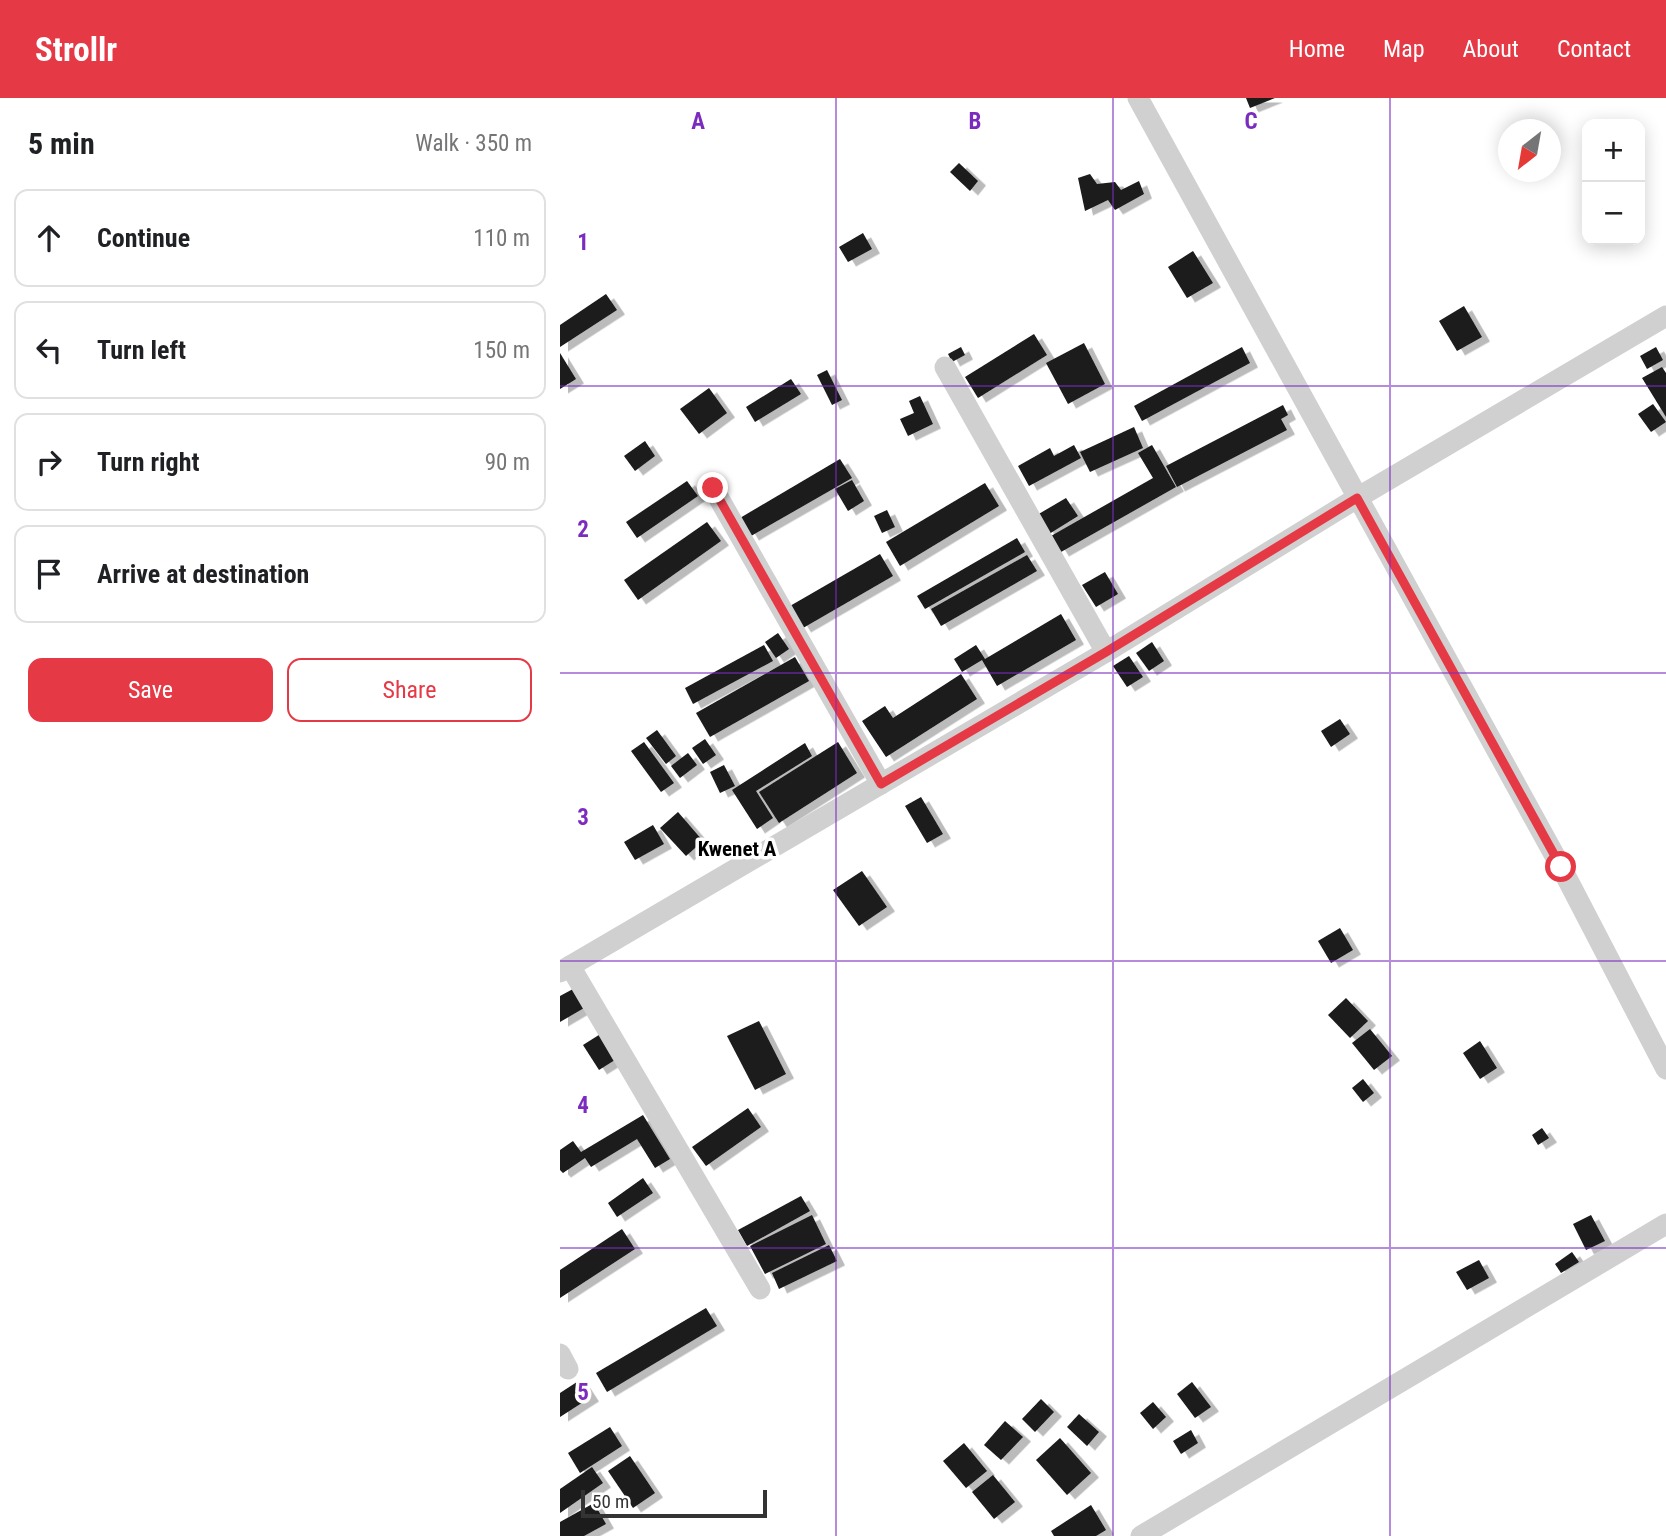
<!DOCTYPE html>
<html lang="en">
<head>
<meta charset="utf-8">
<style>
	:root { --surface:#fff; --page:#f2f2f2; --text:#202124; --muted:#757577; --line:#e0e0e0; --accent:#e63946 }
	body { margin:0; font-family:"Roboto Condensed",sans-serif; background:var(--page); color:var(--text) }
	.controls { position:absolute; right:21px; top:21px; display:grid; overflow:hidden; border-radius:14px; box-shadow:0 4px 18px #0003 }
	.controls button { width:63px; height:63px; display:grid; place-items:center; padding:0; border:0; border-bottom:2px solid var(--line); background:var(--surface); color:var(--text); font:35px sans-serif }
	.compass { position:absolute; left:938px; top:21px; width:63px; height:63px; border-radius:50%; background:var(--surface); box-shadow:0 4px 18px #0003; rotate:211deg }
	.scale { position:absolute; left:21px; bottom:18px; width:186px; box-sizing:border-box; padding-left:7px; border:4px solid #333; border-top:0; font-size:19px; line-height:24px; white-space:nowrap; color:#333; -webkit-text-stroke:5px #fff; paint-order:stroke }
	.stop { position:absolute; width:21px; height:21px; margin:-16px; border:5px solid #e63946; border-radius:50%; background:#fff }
	.stop.end { background:#e63946; border-color:#fff; box-shadow:0 2px 7px #0008 }
	.list { margin:0; padding:0; list-style:none }
	h2 { display:flex; justify-content:space-between; align-items:center; height:91px; margin:0; padding:0 28px; font-size:30px }
	h2 small { font-size:23px; font-weight:400; color:var(--muted) }
	.list li { display:grid; grid-template-columns:46px 1fr auto; gap:21px; align-items:center; box-sizing:border-box; height:98px; margin:0 14px 14px; padding:0 14px; border:2px solid var(--line); border-radius:14px }
	.list b { display:block; font-size:26px; white-space:nowrap }
	.list em { font-size:23px; font-style:normal; color:var(--muted) }
	.actions { display:flex; gap:14px; padding:21px 28px }
	.actions a { flex:1; padding:16px 0; border:2px solid var(--accent); border-radius:14px; text-align:center; font-size:24px; color:var(--accent) }
	.actions .main { background:var(--accent); color:#fff }
	.icon { flex:none; width:38px; height:38px; fill:none; stroke:currentColor; stroke-width:2; stroke-linecap:round; stroke-linejoin:round }
	.map { position:relative; flex:none; width:1106px; height:1438px; overflow:hidden }
	header { display:flex; align-items:center; gap:42px; box-sizing:border-box; height:98px; padding:0 35px; background:var(--accent); color:#fff }
	header strong { font-size:33px }
	nav { display:flex; gap:38px; margin-inline-start:auto; font-size:24px }
	main { display:flex }
	aside { flex:1; background:var(--surface) }
	.map>svg:first-child { display:block }
</style>
</head>
<body>
<header>
<strong>Strollr</strong>
<nav><a>Home</a><a>Map</a><a>About</a><a>Contact</a></nav>
</header>
<main>
<aside>
<h2>5 min<small>Walk · 350 m</small></h2>
<ul class="list">
<li><svg class="icon" aria-label="ahead" viewBox="0 0 24 24"><path d="M12 20V5M6 11l6-6 6 6"/></svg><div><b>Continue</b></div><em>110 m</em></li>
<li><svg class="icon" aria-label="left" viewBox="0 0 24 24"><path d="M17 20v-9H6M10 6l-5 5 5 5"/></svg><div><b>Turn left</b></div><em>150 m</em></li>
<li><svg class="icon" aria-label="right" viewBox="0 0 24 24"><path d="M7 20v-9h11M14 6l5 5-5 5"/></svg><div><b>Turn right</b></div><em>90 m</em></li>
<li><svg class="icon" aria-label="arrive" viewBox="0 0 24 24"><path d="M6 21V4h12l-3 4 3 4H6"/></svg><div><b>Arrive at destination</b></div></li>
</ul>
<div class="actions"><a class="main">Save</a><a>Share</a></div>
</aside>
<div class="map">
<svg width="1106" height="1438" viewBox="0 0 1106 1438">
	<defs>
		<filter id="shadow"><feDropShadow dx="8" dy="4.5" stdDeviation="0" flood-color="#0004"/></filter>
	</defs>
	<rect width="100%" height="100%" fill="#fff"/>
	<g fill="#1a1a1a" filter="url(#shadow)">
		<polygon points="686,0 715,0 690,10"/>
		<polygon points="399,65 418,83 410,93 390,74"/>
		<polygon points="530,76 537,86 555,84 561,92 579,83 584,96 555,112 548,102 525,113 518,80"/>
		<polygon points="303,135 312,151 288,164 279,149"/>
		<polygon points="633,153 653,185 627,200 608,169"/>
		<polygon points="46,196 57,212 0,249 0,227"/>
		<polygon points="904,208 922,239 897,253 879,223"/>
		<polygon points="474,236 487,257 418,300 405,279"/>
		<polygon points="524,245 545,286 508,306 486,265"/>
		<polygon points="401,249 405,257 392,264 388,256"/>
		<polygon points="682,249 690,265 582,323 574,308"/>
		<polygon points="1096,249 1103,262 1087,271 1080,258"/>
		<polygon points="0,255 16,281 0,291"/>
		<polygon points="1102,269 1106,275 1106,319 1082,280"/>
		<polygon points="267,272 282,302 272,307 257,277"/>
		<polygon points="231,281 241,296 195,324 186,309"/>
		<polygon points="149,290 167,315 139,336 120,311"/>
		<polygon points="360,298 373,326 348,338 340,321 354,315 349,303"/>
		<polygon points="1093,306 1106,324 1091,334 1078,316"/>
		<polygon points="723,307 728,317 721,321 727,332 617,389 606,368"/>
		<polygon points="574,329 583,350 530,374 520,354"/>
		<polygon points="85,343 95,358 75,373 64,358"/>
		<polygon points="514,347 521,360 469,388 458,368 490,350 494,358"/>
		<polygon points="592,347 616,389 501,454 491,438 593,380 578,355"/>
		<polygon points="280,361 292,380 191,438 180,420"/>
		<polygon points="292,382 304,403 288,413 275,391"/>
		<polygon points="127,383 138,398 77,440 66,424"/>
		<polygon points="425,385 439,408 340,468 326,444"/>
		<polygon points="506,400 518,418 489,436 477,417"/>
		<polygon points="327,412 335,429 322,435 314,418"/>
		<polygon points="147,424 161,443 78,502 64,482"/>
		<polygon points="457,440 465,454 365,511 357,498"/>
		<polygon points="320,456 333,478 243,530 230,508"/>
		<polygon points="467,457 477,473 381,528 371,511"/>
		<polygon points="545,474 558,496 536,509 522,487"/>
		<polygon points="501,516 516,542 437,588 422,562 402,574 394,561 416,547 425,561"/>
		<polygon points="218,535 229,551 216,560 205,544"/>
		<polygon points="592,544 604,563 589,573 576,555"/>
		<polygon points="204,547 213,563 133,606 125,590"/>
		<polygon points="569,558 583,579 567,589 553,568"/>
		<polygon points="235,559 249,583 150,639 136,615"/>
		<polygon points="401,576 417,601 326,659 302,623 325,608 333,620"/>
		<polygon points="780,621 790,636 771,649 761,633"/>
		<polygon points="97,632 116,658 106,666 86,640"/>
		<polygon points="145,641 156,657 143,666 132,650"/>
		<polygon points="84,644 114,685 101,694 71,653"/>
		<polygon points="278,644 297,675 219,725 199,694"/>
		<polygon points="245,645 252,658 196,693 213,720 197,731 172,692"/>
		<polygon points="128,655 137,667 120,680 111,668"/>
		<polygon points="164,667 175,688 160,695 150,674"/>
		<polygon points="361,699 383,736 367,745 345,708"/>
		<polygon points="118,714 143,743 126,758 100,730"/>
		<polygon points="93,727 104,746 75,762 64,744"/>
		<polygon points="302,773 327,809 299,828 273,792"/>
		<polygon points="780,830 793,852 771,865 758,843"/>
		<polygon points="13,891 24,910 0,924 0,898"/>
		<polygon points="786,900 808,923 790,940 768,917"/>
		<polygon points="199,923 226,976 195,992 167,938"/>
		<polygon points="810,931 832,958 814,972 792,945"/>
		<polygon points="42,935 58,960 39,972 23,947"/>
		<polygon points="920,943 937,970 920,981 903,955"/>
		<polygon points="803,981 814,995 803,1004 792,990"/>
		<polygon points="188,1010 201,1029 146,1068 132,1049"/>
		<polygon points="83,1017 110,1061 95,1070 77,1041 31,1069 25,1060 3,1075 0,1072 0,1052 13,1043 21,1054"/>
		<polygon points="982,1030 989,1040 978,1047 972,1037"/>
		<polygon points="83,1080 93,1095 57,1119 48,1105"/>
		<polygon points="241,1098 250,1113 187,1148 178,1132"/>
		<polygon points="252,1117 266,1146 205,1176 190,1148"/>
		<polygon points="1031,1117 1045,1143 1026,1152 1013,1126"/>
		<polygon points="62,1131 75,1151 0,1200 0,1172"/>
		<polygon points="269,1147 277,1163 219,1191 212,1175"/>
		<polygon points="1012,1154 1019,1164 1001,1175 995,1166"/>
		<polygon points="919,1162 929,1180 907,1192 896,1174"/>
		<polygon points="146,1210 157,1228 47,1294 36,1275"/>
		<polygon points="20,1282 31,1299 0,1319 0,1295"/>
		<polygon points="632,1284 651,1309 635,1320 617,1296"/>
		<polygon points="481,1301 494,1314 475,1334 462,1321"/>
		<polygon points="593,1304 606,1319 593,1331 580,1315"/>
		<polygon points="519,1316 539,1334 527,1348 507,1329"/>
		<polygon points="445,1323 463,1339 441,1362 424,1347"/>
		<polygon points="50,1329 62,1348 20,1375 8,1355"/>
		<polygon points="631,1332 638,1345 621,1356 613,1343"/>
		<polygon points="500,1340 531,1375 507,1397 476,1362"/>
		<polygon points="404,1345 427,1373 406,1390 383,1363"/>
		<polygon points="70,1358 95,1395 73,1410 48,1373"/>
		<polygon points="32,1369 43,1385 0,1415 0,1391"/>
		<polygon points="433,1377 455,1404 434,1421 412,1394"/>
		<polygon points="34,1405 46,1426 24,1438 0,1438 0,1424"/>
		<polygon points="531,1407 546,1432 536,1438 494,1438 491,1433"/>
	</g>
	<g fill="none" stroke-linecap="round" stroke-linejoin="round">
		<g stroke="#d0d0d0" stroke-width="21">
			<polyline points="578,0 1001,769 1106,971"/>
			<polyline points="385,269 546,554"/>
			<polyline points="153,390 321,686"/>
			<polyline points="10,868 200,1191"/>
			<polyline points="0,874 546,554 797,400 1106,218"/>
			<polyline points="0,1256 8,1271"/>
			<polyline points="581,1438 1106,1126"/>
		</g>
	</g>
	<g fill="none" stroke-linecap="round" stroke-linejoin="round">
		<polyline stroke="#e63946" stroke-width="9" points="153,390 321,686 546,554 797,400 1001,769"/>
	</g>
	<path fill="none" stroke="#7b2cbf" stroke-width="2" stroke-opacity="0.55" d="M276,0V1438M553,0V1438M830,0V1438M0,288H1106M0,575H1106M0,863H1106M0,1150H1106"/>
	<g text-anchor="middle" dominant-baseline="central" stroke-width="7" stroke-linejoin="round" paint-order="stroke">
		<g font-size="21" font-weight="bold" fill="#000" stroke="#fff">
			<text x="177" y="751">Kwenet A</text>
		</g>
	</g>
	<g font-size="23" text-anchor="middle" font-weight="bold" fill="#7b2cbf" stroke="#fff" stroke-width="7" stroke-linejoin="round" paint-order="stroke">
		<text x="138" y="31">A</text>
		<text x="415" y="31">B</text>
		<text x="691" y="31">C</text>
		<text x="23" y="152">1</text>
		<text x="23" y="439">2</text>
		<text x="23" y="727">3</text>
		<text x="23" y="1015">4</text>
		<text x="23" y="1302">5</text>
	</g>
</svg>
<div class="controls">
<button>+</button>
<button>−</button>
</div>
<svg class="compass" viewBox="-18 -18 36 36"><path d="M0-13l5 13h-10z" fill="#e53935"/><path d="M0 13l5-13h-10z" fill="#757577"/></svg>
<div class="scale">50 m</div>
<div class="stop" style="left:1001px;top:769px"></div>
<div class="stop end" style="left:153px;top:390px"></div>
</div>
</main>
</body>
</html>
